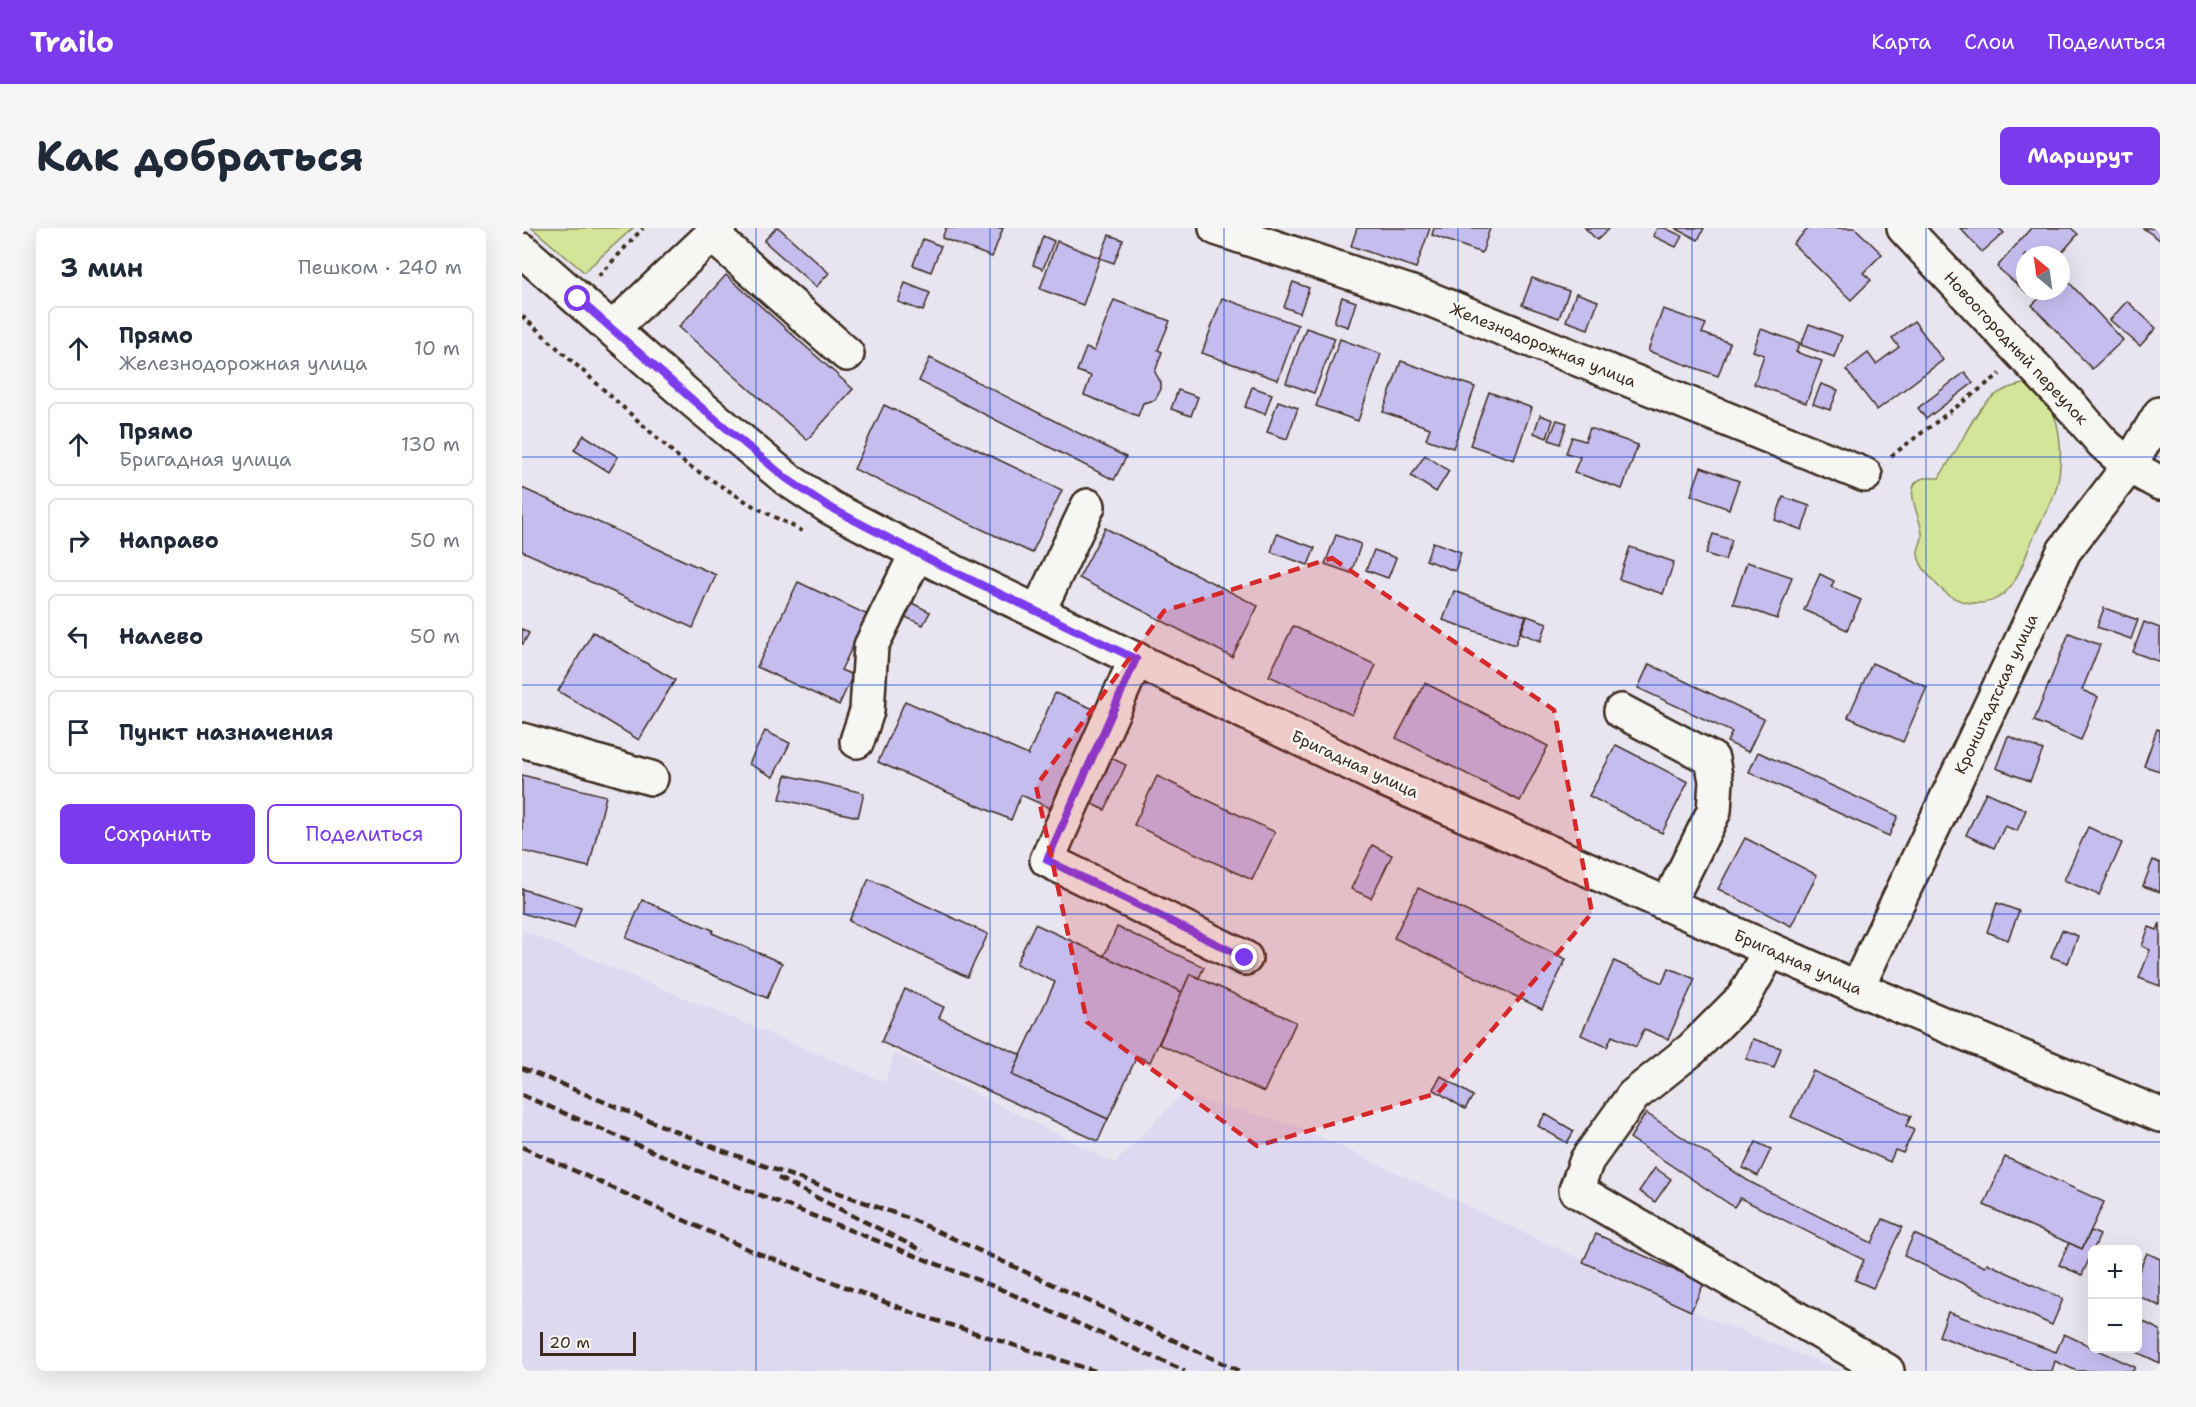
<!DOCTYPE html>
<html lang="ru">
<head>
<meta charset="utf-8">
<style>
	:root { --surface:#fff; --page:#f6f6f7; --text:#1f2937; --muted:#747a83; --line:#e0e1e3; --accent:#7c3aed }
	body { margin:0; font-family:"Shantell Sans",sans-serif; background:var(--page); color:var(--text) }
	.controls { position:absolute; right:18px; bottom:18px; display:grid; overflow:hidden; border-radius:9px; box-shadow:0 6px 24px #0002 }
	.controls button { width:54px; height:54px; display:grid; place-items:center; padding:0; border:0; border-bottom:2px solid var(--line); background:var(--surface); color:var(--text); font:30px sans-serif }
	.compass { position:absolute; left:1494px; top:18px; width:54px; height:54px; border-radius:50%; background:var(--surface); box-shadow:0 6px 24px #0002; rotate:331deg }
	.scale { position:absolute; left:18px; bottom:15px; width:96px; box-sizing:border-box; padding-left:6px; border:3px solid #3b2a1e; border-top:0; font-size:16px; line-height:21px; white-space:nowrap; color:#3b2a1e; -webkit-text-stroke:4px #f6f6f2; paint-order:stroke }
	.stop { position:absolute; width:18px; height:18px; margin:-14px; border:4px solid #7c3aed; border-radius:50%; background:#fff }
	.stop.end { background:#7c3aed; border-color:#fff; box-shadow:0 2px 6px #0008 }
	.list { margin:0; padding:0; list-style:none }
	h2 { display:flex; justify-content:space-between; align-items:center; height:78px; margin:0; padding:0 24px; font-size:26px }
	h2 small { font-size:20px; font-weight:400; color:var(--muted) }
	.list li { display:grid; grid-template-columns:39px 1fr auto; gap:18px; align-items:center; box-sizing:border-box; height:84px; margin:0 12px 12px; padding:0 12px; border:2px solid var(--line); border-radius:9px }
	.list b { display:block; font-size:22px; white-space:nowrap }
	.list p { margin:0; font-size:20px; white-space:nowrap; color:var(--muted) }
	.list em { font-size:20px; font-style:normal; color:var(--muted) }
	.actions { display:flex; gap:12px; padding:18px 24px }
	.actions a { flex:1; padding:14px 0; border:2px solid var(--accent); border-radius:9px; text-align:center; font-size:21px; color:var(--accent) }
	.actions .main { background:var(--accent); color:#fff }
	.icon { flex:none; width:33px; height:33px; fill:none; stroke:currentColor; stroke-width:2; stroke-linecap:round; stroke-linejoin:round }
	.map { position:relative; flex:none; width:1638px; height:1143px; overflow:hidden; border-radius:9px }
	header { display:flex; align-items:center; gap:36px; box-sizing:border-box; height:84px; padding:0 30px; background:var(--accent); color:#fff }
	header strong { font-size:28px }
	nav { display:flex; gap:33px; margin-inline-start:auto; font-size:21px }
	.intro { display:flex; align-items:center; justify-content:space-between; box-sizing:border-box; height:144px; padding:0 36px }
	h1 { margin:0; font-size:42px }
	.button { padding:15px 27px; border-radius:9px; background:var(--accent); color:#fff; font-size:21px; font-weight:700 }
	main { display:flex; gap:36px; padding:0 36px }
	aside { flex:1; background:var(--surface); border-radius:9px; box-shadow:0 6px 24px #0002 }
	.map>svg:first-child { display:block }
</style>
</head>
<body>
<header>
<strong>Trailo</strong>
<nav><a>Карта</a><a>Слои</a><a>Поделиться</a></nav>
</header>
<div class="intro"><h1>Как добраться</h1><a class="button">Маршрут</a></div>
<main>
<aside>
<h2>3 мин<small>Пешком · 240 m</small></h2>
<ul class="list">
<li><svg class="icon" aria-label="ahead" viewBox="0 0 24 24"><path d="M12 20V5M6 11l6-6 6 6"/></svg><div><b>Прямо</b><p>Железнодорожная улица</p></div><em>10 m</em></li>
<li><svg class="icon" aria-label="ahead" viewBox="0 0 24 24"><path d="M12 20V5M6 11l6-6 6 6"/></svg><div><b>Прямо</b><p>Бригадная улица</p></div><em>130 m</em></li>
<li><svg class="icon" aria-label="right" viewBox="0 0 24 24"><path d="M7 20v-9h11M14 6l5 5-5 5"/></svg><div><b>Направо</b></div><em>50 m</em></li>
<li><svg class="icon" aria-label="left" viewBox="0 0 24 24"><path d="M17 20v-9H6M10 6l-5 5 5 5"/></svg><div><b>Налево</b></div><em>50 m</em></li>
<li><svg class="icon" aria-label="arrive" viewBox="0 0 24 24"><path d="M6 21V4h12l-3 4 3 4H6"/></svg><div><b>Пункт назначения</b></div></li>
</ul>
<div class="actions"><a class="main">Сохранить</a><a>Поделиться</a></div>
</aside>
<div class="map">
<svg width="1638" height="1143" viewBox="0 0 1638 1143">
	<rect width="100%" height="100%" fill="#e8e5f1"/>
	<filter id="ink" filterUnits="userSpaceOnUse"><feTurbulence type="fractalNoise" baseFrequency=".0167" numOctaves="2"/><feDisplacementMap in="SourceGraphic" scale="12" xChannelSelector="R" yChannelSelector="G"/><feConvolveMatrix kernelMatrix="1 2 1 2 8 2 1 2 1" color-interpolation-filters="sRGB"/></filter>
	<g filter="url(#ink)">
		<polygon fill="#ded9f0" points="0,702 363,854 373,825 593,935 659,867 775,898 1169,1083 1320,1143 0,1143"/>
		<g fill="#d3e598" stroke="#87885b" stroke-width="1.5">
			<polygon points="10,0 111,0 62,44"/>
			<path d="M1503,156C1510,161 1519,166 1524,173C1541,193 1541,237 1534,261C1530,276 1519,292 1513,306C1506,321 1501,338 1493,352C1475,383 1439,381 1416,358C1408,349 1395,336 1396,323C1397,319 1399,314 1400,310C1403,295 1378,260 1399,251C1403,249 1411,250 1417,250C1423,239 1431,229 1437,217C1454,186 1464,162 1503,156Z"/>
		</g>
		<g fill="#c6bdef" stroke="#3b2a1e" stroke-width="1.5">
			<polygon points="254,0 257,0 307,45 294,59 242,13"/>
			<polygon points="424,0 481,0 470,29 420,10"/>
			<polygon points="835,0 908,0 894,40 829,18"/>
			<polygon points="912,0 968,0 960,25 910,7"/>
			<polygon points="1063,0 1088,0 1075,12"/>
			<polygon points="1135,0 1143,0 1160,8 1154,19 1131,8"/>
			<polygon points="1153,0 1182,0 1176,12"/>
			<polygon points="1287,0 1333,0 1360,26 1341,45 1349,52 1329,72 1271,16"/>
			<polygon points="1438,0 1477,0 1482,5 1460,24"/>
			<polygon points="1509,0 1549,0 1556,6 1538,27 1503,27 1503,63 1507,63 1505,65 1475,39"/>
			<polygon points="1621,0 1638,0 1638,12"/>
			<polygon points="587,7 601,12 592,35 578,30"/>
			<polygon points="521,8 532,13 521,41 511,37"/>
			<polygon points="401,11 419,18 409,44 391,37"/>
			<polygon points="535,13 578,30 561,77 518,61"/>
			<polygon points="204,47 331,161 285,212 157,99"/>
			<polygon points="1541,48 1601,112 1570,141 1510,77 1525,63 1539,63 1539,50"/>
			<polygon points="1010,50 1047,63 1037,90 1000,77"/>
			<polygon points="771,54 787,60 778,85 762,79"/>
			<polygon points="383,55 408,65 401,83 376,74"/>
			<polygon points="1054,65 1076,73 1066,101 1044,93"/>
			<polygon points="820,69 834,74 826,99 812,94"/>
			<polygon points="700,70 776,97 756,152 680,125"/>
			<polygon points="592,72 648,93 636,122 640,124 633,144 639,155 639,161 633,172 621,175 616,188 562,167 569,148 555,143 564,120 572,123"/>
			<polygon points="1605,73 1634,100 1618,118 1588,92"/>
			<polygon points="1141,81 1184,96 1180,105 1208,115 1196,148 1126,123"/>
			<polygon points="1392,93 1421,132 1355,182 1324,142 1346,125 1354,136 1377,119 1370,110"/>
			<polygon points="1287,96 1320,108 1312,129 1279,117"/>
			<polygon points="784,100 813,110 792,165 764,155"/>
			<polygon points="1239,101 1278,115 1274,124 1300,133 1284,175 1232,156 1242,127 1231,123"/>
			<polygon points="818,111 859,126 836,193 794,178"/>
			<polygon points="408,130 604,229 592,252 397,153"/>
			<polygon points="879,133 953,159 931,220 904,211 908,200 861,184"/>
			<polygon points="1443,144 1451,155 1404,191 1396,180"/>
			<polygon points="1299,156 1316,162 1308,182 1291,176"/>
			<polygon points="730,159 750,166 743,186 723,179"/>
			<polygon points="656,162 676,169 669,188 649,181"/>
			<polygon points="967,164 1010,180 992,232 948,217"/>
			<polygon points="756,173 776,180 765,211 745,204"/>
			<polygon points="362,177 540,262 510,325 332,241"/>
			<polygon points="1018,187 1031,192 1025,210 1012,205"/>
			<polygon points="1035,192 1045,195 1038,216 1027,212"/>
			<polygon points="1068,200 1116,217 1100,261 1052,244 1058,229 1044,225 1050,209 1063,213"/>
			<polygon points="62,207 96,229 87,244 52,222"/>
			<polygon points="903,227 927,243 914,264 889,248"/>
			<polygon points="1179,239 1217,253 1207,281 1169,267"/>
			<polygon points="0,260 194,347 171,400 0,323"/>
			<polygon points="1261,269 1288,278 1280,302 1253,292"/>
			<polygon points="583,300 736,378 710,429 557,350"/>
			<polygon points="755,306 793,320 786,337 749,324"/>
			<polygon points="1191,306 1210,312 1203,332 1184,326"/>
			<polygon points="814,307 839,316 829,345 803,336"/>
			<polygon points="911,314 939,324 933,343 904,332"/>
			<polygon points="1108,319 1152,334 1141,366 1097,351"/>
			<polygon points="852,322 874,330 866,350 844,342"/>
			<polygon points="1225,334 1270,349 1255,391 1211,375"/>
			<polygon points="1298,346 1312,353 1309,359 1339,372 1325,402 1282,382"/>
			<polygon points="276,354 346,387 319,442 331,447 317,477 235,439"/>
			<polygon points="932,363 1004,388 993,417 921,392"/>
			<polygon points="386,373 408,384 401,397 379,387"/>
			<polygon points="1582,380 1616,392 1609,411 1575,399"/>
			<polygon points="1005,388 1025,395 1019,413 999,405"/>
			<polygon points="1622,394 1638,400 1638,434 1611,424"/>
			<polygon points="771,398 854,437 830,487 747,448"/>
			<polygon points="0,401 7,405 1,416 0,415"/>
			<polygon points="71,404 153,452 117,512 36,463"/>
			<polygon points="1547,405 1578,417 1560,462 1576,469 1559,512 1512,493"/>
			<polygon points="1350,435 1405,459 1381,514 1326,489"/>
			<polygon points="1127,436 1242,491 1226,524 1205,514 1210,504 1116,460"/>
			<polygon points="903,455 1026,518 998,573 874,510"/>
			<polygon points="533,465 579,484 535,583 499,567 489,592 356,534 383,473 506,527"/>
			<polygon points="1635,501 1638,502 1638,543 1622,538"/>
			<polygon points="243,503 268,515 251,549 227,536"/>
			<polygon points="1486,508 1521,522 1508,553 1474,540"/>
			<polygon points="1094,517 1166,554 1140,605 1067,568"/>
			<polygon points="1236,524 1376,588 1367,608 1227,544"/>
			<polygon points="585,528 604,537 583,582 563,573"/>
			<polygon points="0,547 84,568 67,639 0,623"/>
			<polygon points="264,547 342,565 336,589 258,571"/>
			<polygon points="635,548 753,604 730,652 612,597"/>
			<polygon points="1464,564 1504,582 1495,603 1483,598 1472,620 1444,607"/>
			<polygon points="1566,599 1600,615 1577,667 1542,652"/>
			<polygon points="1223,610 1295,647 1269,698 1196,661"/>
			<polygon points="850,617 870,627 849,670 829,661"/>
			<polygon points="1631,632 1638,635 1638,664 1621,658"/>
			<polygon points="347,651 466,706 445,749 327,693"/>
			<polygon points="896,660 1044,731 1020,781 872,710"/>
			<polygon points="0,661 59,679 52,700 0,685"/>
			<polygon points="120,672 191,702 190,705 260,735 245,770 104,710"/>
			<polygon points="1475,675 1497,683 1486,712 1465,704"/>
			<polygon points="1638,695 1638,758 1617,750 1628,722 1620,718 1627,699 1635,702"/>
			<polygon points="513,696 660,764 628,834 615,828 586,891 490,847 533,754 494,736"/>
			<polygon points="595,699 682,739 677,750 668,746 660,764 582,728"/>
			<polygon points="1540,702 1556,708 1546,735 1529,729"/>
			<polygon points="1092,733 1140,755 1147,740 1173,751 1146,811 1122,801 1114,819 1090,808 1085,819 1059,807"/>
			<polygon points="668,746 774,794 742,864 637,816"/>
			<polygon points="383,761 422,779 417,790 499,827 490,847 586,891 576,913 359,814"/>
			<polygon points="1231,811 1259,820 1252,840 1224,831"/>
			<polygon points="1291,843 1389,888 1384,898 1392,902 1381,925 1373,922 1368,934 1269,889"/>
			<polygon points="919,848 951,868 943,881 911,861"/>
			<polygon points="1124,885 1228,954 1350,1015 1361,991 1380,999 1351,1060 1333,1052 1342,1032 1218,970 1212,979 1108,910"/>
			<polygon points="1023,886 1052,903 1045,915 1016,898"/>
			<polygon points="1234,914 1249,921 1236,948 1221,940"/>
			<polygon points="1483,929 1582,974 1560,1021 1462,977"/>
			<polygon points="1133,940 1149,951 1133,974 1117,963"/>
			<polygon points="1569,1003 1578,1007 1560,1047 1537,1037 1547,1015 1560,1021"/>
			<polygon points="1074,1006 1182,1055 1169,1083 1061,1034"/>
			<polygon points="1392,1006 1463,1039 1465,1035 1541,1071 1530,1097 1382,1028"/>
			<polygon points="1625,1025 1638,1031 1638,1078 1616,1068 1616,1045"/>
			<polygon points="1426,1084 1534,1124 1542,1106 1613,1139 1611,1143 1555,1143 1533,1133 1530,1143 1512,1143 1417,1108"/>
			<polygon points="1616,1091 1638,1102 1638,1135 1606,1120 1616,1120"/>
		</g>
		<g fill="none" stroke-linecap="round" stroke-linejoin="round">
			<defs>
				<g id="minor">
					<polyline points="694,0 905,70 1343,247"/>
					<polyline points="1382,0 1551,180 1581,215 1607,238 1638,255"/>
					<polyline points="190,7 325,126"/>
					<polyline points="0,22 173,174 265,251 309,280 416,336 859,550 1335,760 1638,887"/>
					<polyline points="90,101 197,0"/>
					<polyline points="516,384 566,278"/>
					<polyline points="614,431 525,632 723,730"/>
					<polyline points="1099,483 1190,531 1194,553 1192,583 1146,676"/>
					<polyline points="0,512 129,550"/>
					<polyline points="335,513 345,483 349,418 395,325"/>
					<polyline points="1248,722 1222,769 1170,821 1111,868 1065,932 1054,962 1365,1143"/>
					<polyline points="1335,760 1542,323 1607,238 1638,186"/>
				</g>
			</defs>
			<use href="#minor" stroke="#3b2a1e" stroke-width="38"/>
			<g stroke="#3b2a1e" stroke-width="4" stroke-dasharray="4.5 4.5" stroke-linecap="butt">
				<polyline points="77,48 121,0"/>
				<polyline points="0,88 164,236 233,279 284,305"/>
				<polyline points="1369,228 1478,146"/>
			</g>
			<use href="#minor" stroke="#f6f6f2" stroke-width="33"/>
			<g stroke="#3b2a1e" stroke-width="4.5" stroke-dasharray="9 4.5" stroke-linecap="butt">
				<polyline points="0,840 199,922 391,992 718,1143"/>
				<polyline points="0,867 174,942 476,1060 663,1143"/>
				<polyline points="0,919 230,1023 394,1086 573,1143"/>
				<polyline points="256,950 401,1023"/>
			</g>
		</g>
	</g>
	<g fill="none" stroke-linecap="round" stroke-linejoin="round" filter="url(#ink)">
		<polyline stroke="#7c3aed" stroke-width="8" points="56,71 173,174 265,251 309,280 416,336 614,431 525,632 723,730"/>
	</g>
	<path fill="#d62828" fill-opacity="0.2" stroke="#d62828" stroke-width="4.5" stroke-dasharray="12 8" stroke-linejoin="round" d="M810,330L1032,482L1070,685L916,865L735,918L565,794L514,558L642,383Z"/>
	<path fill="none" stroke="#1d4ed8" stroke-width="1.5" stroke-opacity="0.55" d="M234,0V1143M468,0V1143M702,0V1143M936,0V1143M1170,0V1143M1404,0V1143M0,229H1638M0,457H1638M0,686H1638M0,914H1638"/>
	<g text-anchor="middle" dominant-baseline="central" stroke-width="5" stroke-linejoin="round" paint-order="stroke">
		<g font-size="16" fill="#3b2a1e" stroke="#f6f6f2">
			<text transform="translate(1021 117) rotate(22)">Железнодорожная улица</text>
			<text transform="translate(1494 120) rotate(47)">Новоогородный переулок</text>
			<text transform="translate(1474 466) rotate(-65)">Кронштадтская улица</text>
			<text transform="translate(833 536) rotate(25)">Бригадная улица</text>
			<text transform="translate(1276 734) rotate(24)">Бригадная улица</text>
		</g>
	</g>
</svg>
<div class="controls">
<button>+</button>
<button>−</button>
</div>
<svg class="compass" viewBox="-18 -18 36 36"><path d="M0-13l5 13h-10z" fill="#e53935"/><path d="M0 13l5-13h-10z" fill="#747a83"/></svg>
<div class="scale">20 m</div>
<div class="stop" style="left:56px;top:71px"></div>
<div class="stop end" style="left:723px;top:730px"></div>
</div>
</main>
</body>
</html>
